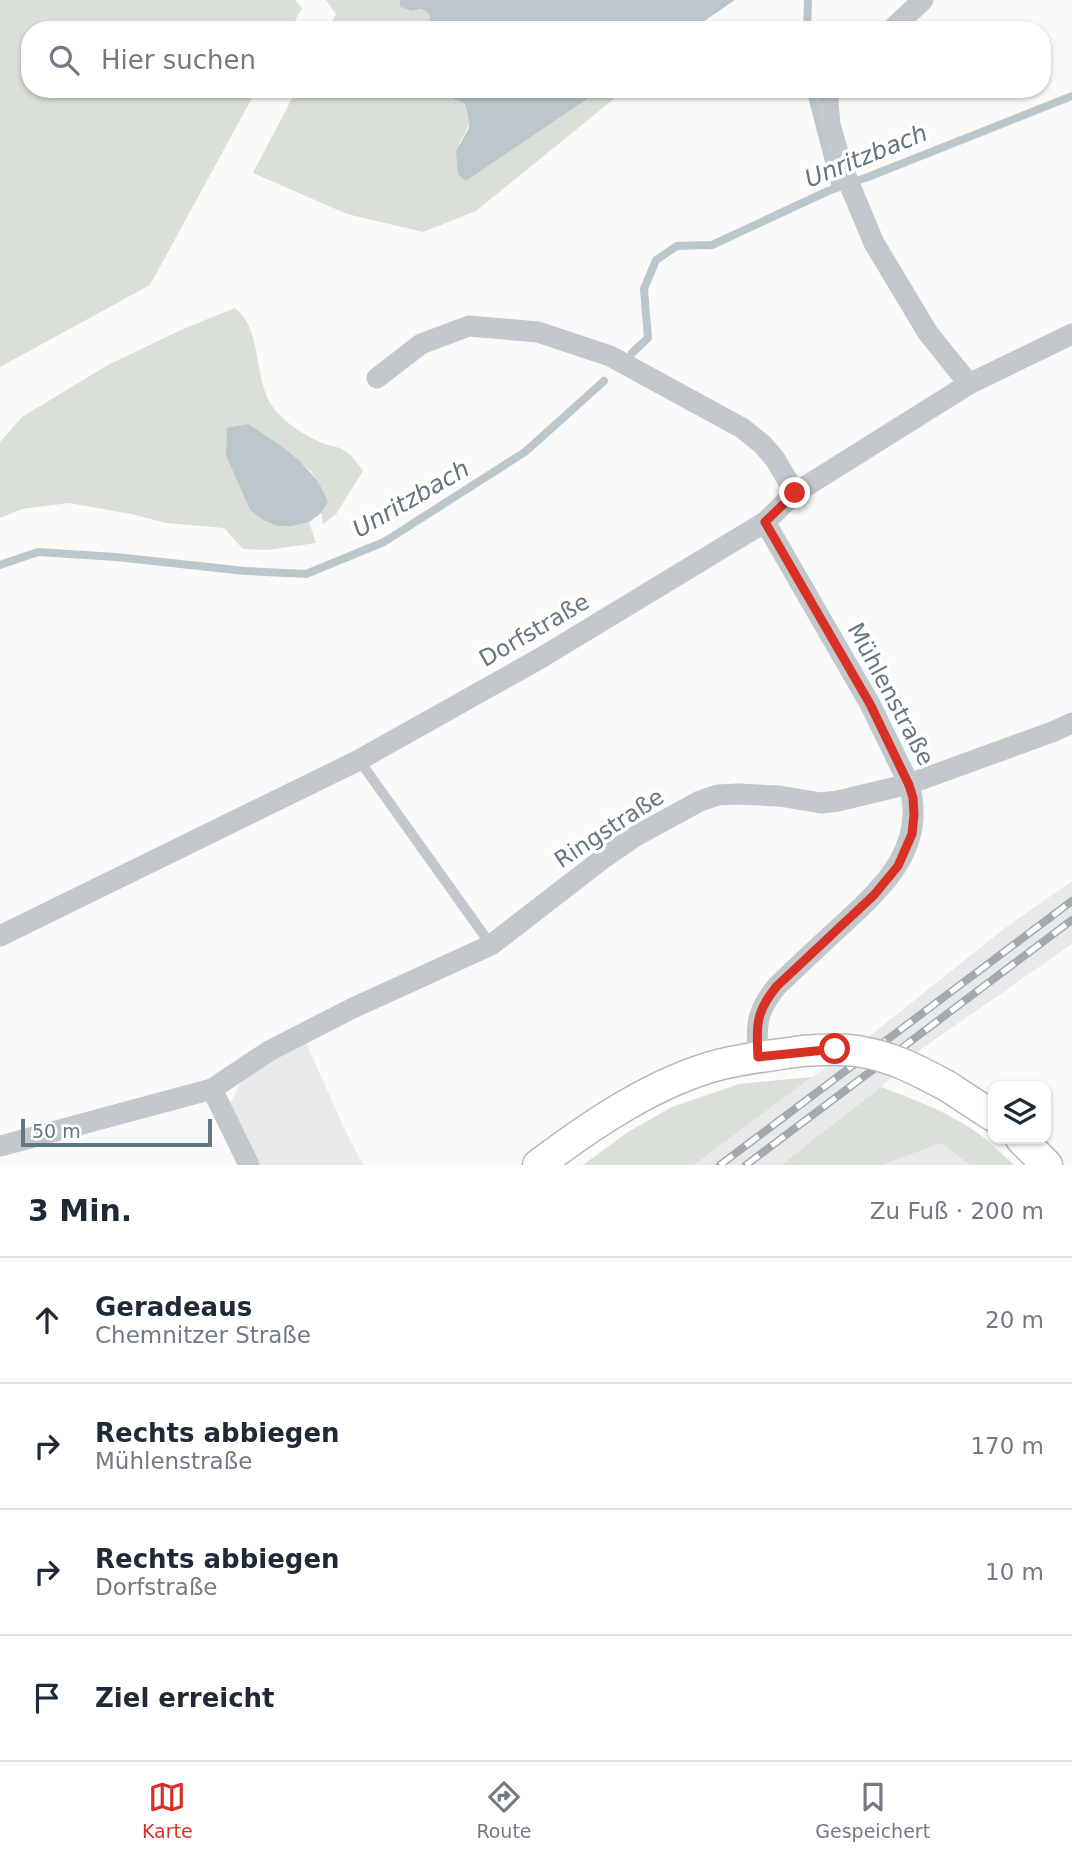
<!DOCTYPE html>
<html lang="de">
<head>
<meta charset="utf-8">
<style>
	:root { --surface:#fff; --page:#f2f2f3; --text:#1f2937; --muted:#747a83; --line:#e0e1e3; --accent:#d93025 }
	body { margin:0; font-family:"DejaVu Sans",sans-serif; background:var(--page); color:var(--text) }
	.controls { position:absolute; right:21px; bottom:21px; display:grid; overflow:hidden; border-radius:14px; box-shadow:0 2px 5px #0004 }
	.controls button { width:63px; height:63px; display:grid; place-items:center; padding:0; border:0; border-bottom:2px solid var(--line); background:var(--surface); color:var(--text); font:35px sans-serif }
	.scale { position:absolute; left:21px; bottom:18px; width:191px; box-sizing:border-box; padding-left:7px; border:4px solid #657683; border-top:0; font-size:19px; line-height:24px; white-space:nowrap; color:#657683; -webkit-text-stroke:5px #fff; paint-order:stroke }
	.stop { position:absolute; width:21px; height:21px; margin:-16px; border:5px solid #d93025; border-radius:50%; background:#fff }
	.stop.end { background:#d93025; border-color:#fff; box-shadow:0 2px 7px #0008 }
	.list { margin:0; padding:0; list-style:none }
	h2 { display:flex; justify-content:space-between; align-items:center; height:91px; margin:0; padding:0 28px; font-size:30px }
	h2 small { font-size:23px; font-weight:400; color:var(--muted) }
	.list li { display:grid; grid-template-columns:46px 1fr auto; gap:21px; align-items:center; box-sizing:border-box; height:126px; padding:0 28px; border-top:2px solid var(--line) }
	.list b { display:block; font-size:26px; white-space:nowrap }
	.list p { margin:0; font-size:23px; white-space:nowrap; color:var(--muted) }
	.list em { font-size:23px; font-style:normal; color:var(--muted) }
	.icon { flex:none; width:38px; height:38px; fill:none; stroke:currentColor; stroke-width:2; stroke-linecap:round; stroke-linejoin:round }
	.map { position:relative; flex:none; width:1072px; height:1165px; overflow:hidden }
	.search { position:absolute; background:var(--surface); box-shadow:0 2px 5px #0004; left:21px; right:21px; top:21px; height:77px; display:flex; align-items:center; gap:18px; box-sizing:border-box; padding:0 24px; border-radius:28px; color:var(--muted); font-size:26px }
	.sheet { height:595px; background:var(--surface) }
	nav { display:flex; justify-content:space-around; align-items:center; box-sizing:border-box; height:98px; border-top:2px solid var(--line); background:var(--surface); font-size:19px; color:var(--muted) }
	nav a { display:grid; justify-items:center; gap:4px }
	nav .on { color:var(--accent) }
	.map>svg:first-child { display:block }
</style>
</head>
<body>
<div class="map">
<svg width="1072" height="1165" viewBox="0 0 1072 1165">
	<rect width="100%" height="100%" fill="#fafaf8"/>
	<g fill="#e8e9e9">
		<polygon points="1072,881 1072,944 920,1050 881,1087 781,1165 694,1165 812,1077 871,1035 1005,928"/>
		<polygon points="305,1040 344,1128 363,1165 257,1165 231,1115 231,1102 241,1082 269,1062"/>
		<polygon points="942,1143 970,1165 881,1165"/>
	</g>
	<g fill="#dadfd7">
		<polygon points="0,0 295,0 302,8 290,30 30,30 30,89 257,89 150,285 0,367"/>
		<polygon points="326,0 400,0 400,7 412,11 422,9 430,15 430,24 420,30 328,30 336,14"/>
		<path d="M297,89H450L454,99L465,104C470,125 470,126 459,143L466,181L602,89H626L476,211L423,232L347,214L253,173Z"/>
		<path d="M235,308C265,332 251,382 276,411C287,424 304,435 320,442C328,446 338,446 345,451C352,454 358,465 363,471L336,514L323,524L321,513L328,502L311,471L270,438L248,424L243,493L250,510L292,526L309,522L316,543L267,550L243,549L224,528L166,523L131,514L69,503L22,509L0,518V442L22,417L108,365L183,329Z"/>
		<polygon points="812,1077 694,1165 583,1165 628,1132 672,1107 739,1084"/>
		<path d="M881,1087C910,1098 940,1109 967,1126C984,1136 999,1151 1014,1165H970L942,1143L881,1165H781Z"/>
	</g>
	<g fill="#bbc7cb">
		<polygon points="400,0 735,0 691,30 420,30 430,24 430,15 422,9 412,11 400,7"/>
		<polygon points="450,89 602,89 466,181 458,174 456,151 469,128 468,116 465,104 454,99"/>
		<path d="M248,424C279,444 315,466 328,502L321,513L309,522L292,526H278L263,520L250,510L226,455L227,428Z"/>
	</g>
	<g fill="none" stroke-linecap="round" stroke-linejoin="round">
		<g stroke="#bbc7cb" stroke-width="8">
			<polyline points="807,30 808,0"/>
			<polyline points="810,89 836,188"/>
			<polyline points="632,353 648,338 644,289 656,260 677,246 712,245 828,191 868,177 1072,96"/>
			<polyline points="0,565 38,552 116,557 245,571 306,574 384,542 525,452 604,381"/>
		</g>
		<defs>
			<g id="secondary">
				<polyline points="947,1086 993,1116"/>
				<polyline points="1021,1139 1047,1165"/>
				<path d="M538,1165C591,1125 657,1080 722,1064C748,1058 775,1055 802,1051"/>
			</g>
		</defs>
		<use href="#secondary" stroke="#b3babf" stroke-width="33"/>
		<polyline stroke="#c3c8cc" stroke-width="10" points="359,760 491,945"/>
		<g stroke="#c3c8cc" stroke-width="21">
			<polyline points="891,30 923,0"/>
			<polyline points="827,89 830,125 843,169 874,243 928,333 969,384"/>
			<polyline points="377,378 421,344 469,326 538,332 610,356 742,428 762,444 775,459 795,493"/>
			<polyline points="0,936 359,760 539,659 765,522 795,493 969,384 1072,334"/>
			<path d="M758,1057C756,1024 756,1012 777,986C798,966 819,946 841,926C883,887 927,848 909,784L870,704L765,522"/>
			<polyline points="212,1089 249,1165"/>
			<polyline points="0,1146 212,1089 269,1051 353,1008 491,945 605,857 634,837 700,801 718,795 738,794 779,796 821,803 838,801 909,784 1052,732 1072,723"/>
		</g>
		<use href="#secondary" stroke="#fff" stroke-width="30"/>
		<defs>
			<g id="rail">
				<polyline points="720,1165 1072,901"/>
				<polyline points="746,1165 1072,920"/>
			</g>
		</defs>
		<use href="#rail" stroke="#a2aab0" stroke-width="8"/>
		<use href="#rail" stroke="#fff" stroke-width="5" stroke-dasharray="16" stroke-linecap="butt"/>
		<defs>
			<path id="secondary-bridge" d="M802,1051C822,1050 842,1048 862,1052C893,1057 919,1071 947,1086"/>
		</defs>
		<use href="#secondary-bridge" stroke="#b3babf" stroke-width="33" stroke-linecap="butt"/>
		<use href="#secondary-bridge" stroke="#fff" stroke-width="30"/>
	</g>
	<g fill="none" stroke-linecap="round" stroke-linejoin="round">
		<path stroke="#d93025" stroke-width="9" d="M795,493L765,522L870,704L909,785L913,798L914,815L912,834L898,866L874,895L777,986C756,1011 756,1025 758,1057L835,1049"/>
	</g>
	<g text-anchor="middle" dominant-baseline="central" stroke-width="7" stroke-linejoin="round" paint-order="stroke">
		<g font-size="23" fill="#657683" stroke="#fff">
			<text transform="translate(534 630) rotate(-30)">Dorfstraße</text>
			<text transform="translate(891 694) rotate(62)">Mühlenstraße</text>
			<text transform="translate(609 828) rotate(-33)">Ringstraße</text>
		</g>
		<g font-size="24" font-style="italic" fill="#60757c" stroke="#fff">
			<text transform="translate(866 156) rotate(-22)">Unritzbach</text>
			<text transform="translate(411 499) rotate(-30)">Unritzbach</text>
		</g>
	</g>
</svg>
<div class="controls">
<button><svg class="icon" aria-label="layers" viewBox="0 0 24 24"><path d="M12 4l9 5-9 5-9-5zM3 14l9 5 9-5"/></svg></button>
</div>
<div class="scale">50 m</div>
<div class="stop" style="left:835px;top:1049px"></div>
<div class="stop end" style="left:795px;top:493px"></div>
<div class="search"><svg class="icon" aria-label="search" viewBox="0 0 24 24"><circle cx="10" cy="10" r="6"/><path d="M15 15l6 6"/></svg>Hier suchen</div>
</div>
<section class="sheet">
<h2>3 Min.<small>Zu Fuß · 200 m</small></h2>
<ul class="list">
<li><svg class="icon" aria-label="ahead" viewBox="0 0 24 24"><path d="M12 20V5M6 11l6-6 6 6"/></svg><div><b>Geradeaus</b><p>Chemnitzer Straße</p></div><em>20 m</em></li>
<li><svg class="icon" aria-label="right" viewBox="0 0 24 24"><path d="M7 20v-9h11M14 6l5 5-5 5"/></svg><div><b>Rechts abbiegen</b><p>Mühlenstraße</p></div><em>170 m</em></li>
<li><svg class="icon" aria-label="right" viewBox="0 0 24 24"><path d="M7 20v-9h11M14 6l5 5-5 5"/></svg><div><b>Rechts abbiegen</b><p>Dorfstraße</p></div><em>10 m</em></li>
<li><svg class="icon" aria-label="arrive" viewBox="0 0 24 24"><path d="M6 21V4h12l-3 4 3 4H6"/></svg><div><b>Ziel erreicht</b></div></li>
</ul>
</section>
<nav>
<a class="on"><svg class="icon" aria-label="map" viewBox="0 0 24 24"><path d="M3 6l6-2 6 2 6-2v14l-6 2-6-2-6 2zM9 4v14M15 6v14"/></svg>Karte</a>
<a><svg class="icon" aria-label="directions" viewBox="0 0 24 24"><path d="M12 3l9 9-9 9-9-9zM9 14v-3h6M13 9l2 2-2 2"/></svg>Route</a>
<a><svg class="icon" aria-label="saved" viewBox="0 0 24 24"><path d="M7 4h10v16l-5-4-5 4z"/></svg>Gespeichert</a>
</nav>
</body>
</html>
